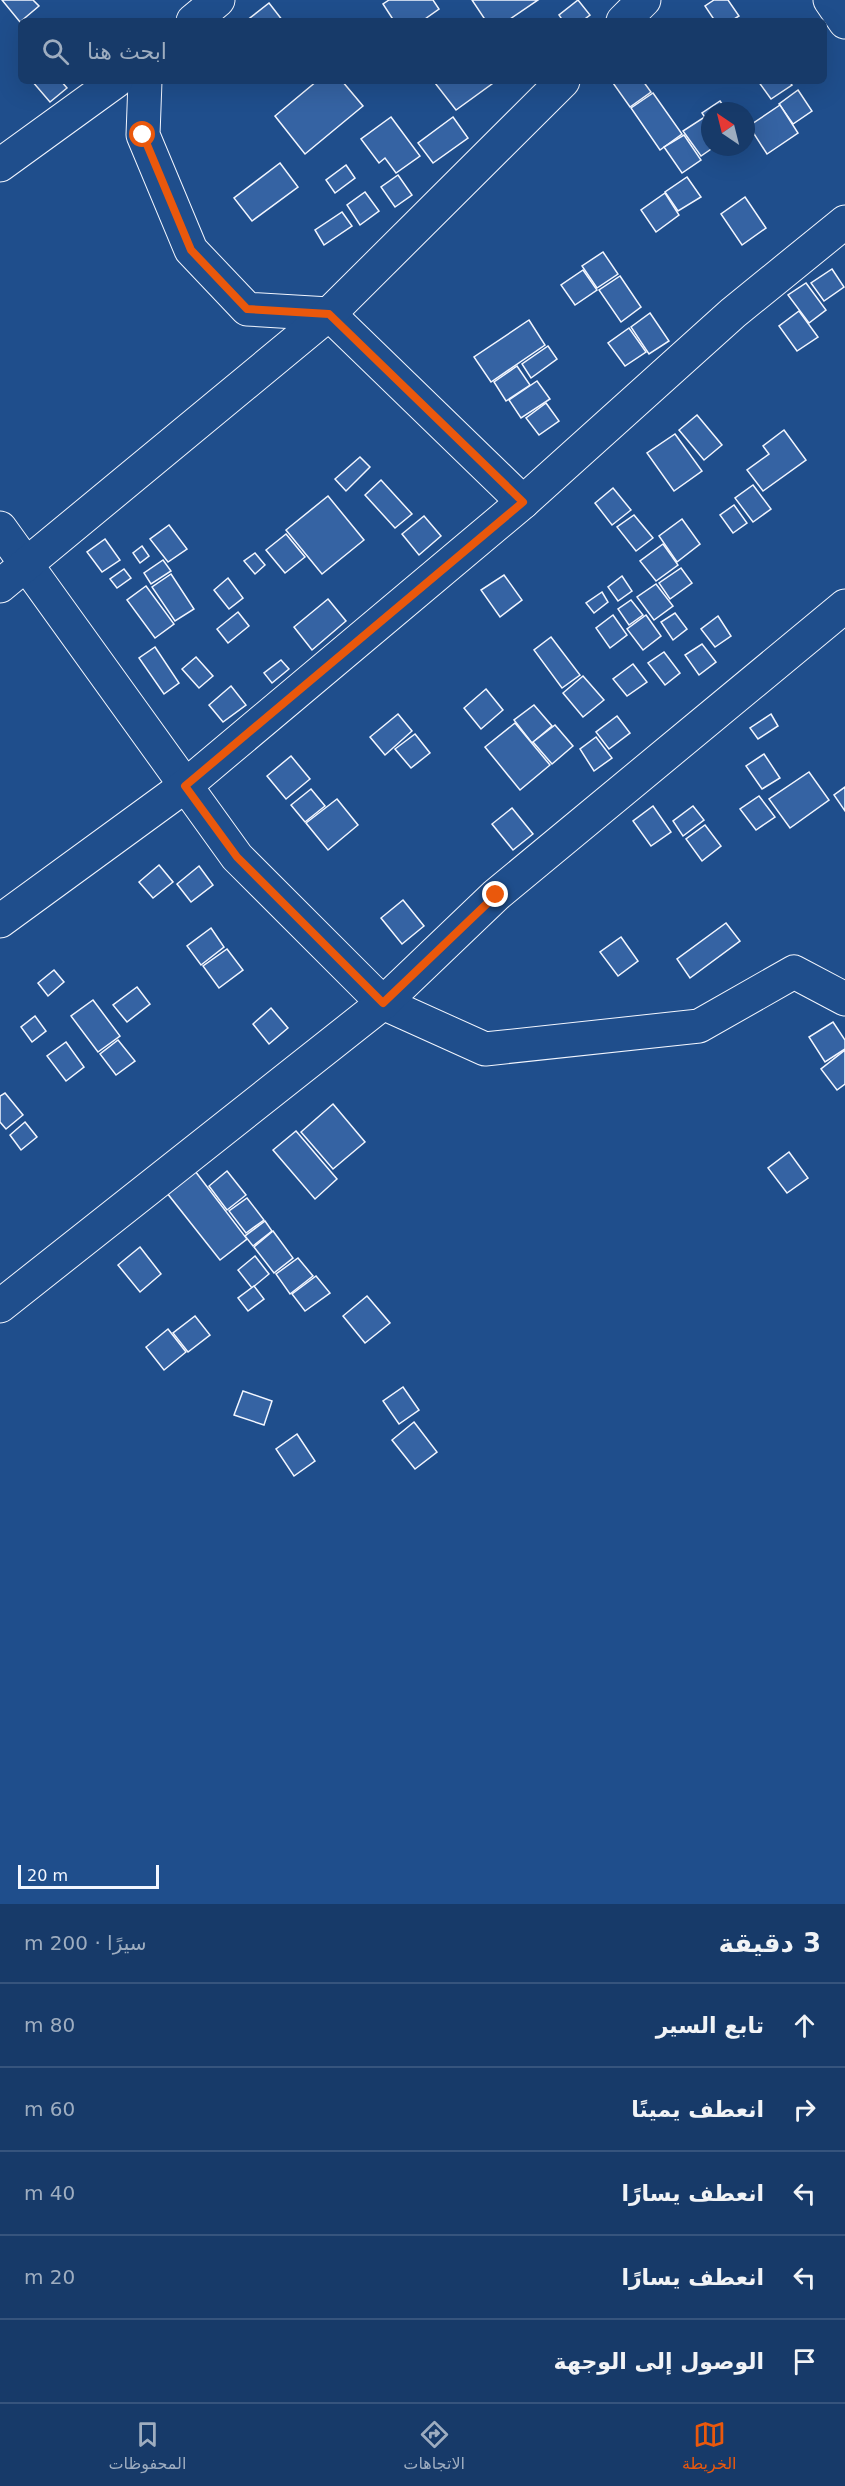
<!DOCTYPE html>
<html lang="ar">
<head>
<meta charset="utf-8">
<style>
	:root { --surface:#173a69; --page:#20416f; --text:#f1f3f6; --muted:#9eadc0; --line:#36547d; --accent:#ea580c }
	body { margin:0; font-family:"DejaVu Sans","Noto Naskh Arabic",sans-serif; background:var(--page); color:var(--text); direction:rtl }
	.compass { position:absolute; left:701px; top:102px; width:54px; height:54px; border-radius:50%; background:var(--surface); box-shadow:0 6px 24px #0002; rotate:325deg }
	.scale { position:absolute; left:18px; bottom:15px; width:141px; box-sizing:border-box; padding-left:6px; border:3px solid #f2f6ff; border-top:0; font-size:16px; line-height:21px; white-space:nowrap; color:#f2f6ff; -webkit-text-stroke:4px #1f4e8c; paint-order:stroke }
	.stop { position:absolute; width:18px; height:18px; margin:-14px; border:4px solid #ea580c; border-radius:50%; background:#fff }
	.stop.end { background:#ea580c; border-color:#fff; box-shadow:0 2px 6px #0008 }
	.list { margin:0; padding:0; list-style:none }
	h2 { display:flex; justify-content:space-between; align-items:center; height:78px; margin:0; padding:0 24px; font-size:26px }
	h2 small { font-size:20px; font-weight:400; color:var(--muted) }
	.list li { display:grid; grid-template-columns:39px 1fr auto; gap:18px; align-items:center; box-sizing:border-box; height:84px; padding:0 24px; border-top:2px solid var(--line) }
	.list b { display:block; font-size:22px; white-space:nowrap }
	.list em { font-size:20px; font-style:normal; color:var(--muted) }
	.icon { flex:none; width:33px; height:33px; fill:none; stroke:currentColor; stroke-width:2; stroke-linecap:round; stroke-linejoin:round }
	.map { position:relative; flex:none; width:845px; height:1904px; overflow:hidden; direction:ltr }
	.search { position:absolute; background:var(--surface); box-shadow:0 6px 24px #0002; left:18px; right:18px; top:18px; height:66px; display:flex; align-items:center; gap:15px; box-sizing:border-box; padding:0 21px; border-radius:9px; color:var(--muted); font-size:22px }
	.sheet { height:498px; background:var(--surface) }
	nav { display:flex; justify-content:space-around; align-items:center; box-sizing:border-box; height:84px; border-top:2px solid var(--line); background:var(--surface); font-size:16px; color:var(--muted) }
	nav a { display:grid; justify-items:center; gap:3px }
	nav .on { color:var(--accent) }
	.map>svg:first-child { display:block }
</style>
</head>
<body>
<div class="map">
<svg width="845" height="1904" viewBox="0 0 845 1904">
	<rect width="100%" height="100%" fill="#1f4e8c"/>
	<g fill="#3563a3" stroke="#f2f6ff" stroke-width="1.5">
		<polygon points="2,0 33,0 39,6 20,22"/>
		<polygon points="389,0 433,0 439,9 422,21 394,21 383,4"/>
		<polygon points="472,0 538,0 507,21 486,21"/>
		<polygon points="578,0 590,15 582,21 563,21 559,15"/>
		<polygon points="714,0 728,0 739,16 731,21 715,21 705,6"/>
		<polygon points="269,3 283,21 246,21"/>
		<polygon points="32,81 61,81 67,88 50,102"/>
		<polygon points="317,81 342,81 363,106 305,154 275,116"/>
		<polygon points="438,81 496,81 456,110 435,83"/>
		<polygon points="616,81 643,81 651,92 630,107 613,83"/>
		<polygon points="758,81 789,81 792,85 771,99"/>
		<polygon points="798,90 812,111 793,124 779,104"/>
		<polygon points="653,93 682,134 660,150 631,108"/>
		<polygon points="720,101 727,111 710,111 710,125 702,113"/>
		<polygon points="780,105 798,133 767,154 749,126"/>
		<polygon points="391,117 420,156 396,173 385,158 379,163 361,139"/>
		<polygon points="453,117 468,138 433,163 418,143"/>
		<polygon points="703,118 710,128 710,147 714,147 701,156 683,131"/>
		<polygon points="684,135 701,160 682,173 664,147"/>
		<polygon points="280,163 298,187 252,221 234,198"/>
		<polygon points="346,165 355,178 335,193 326,180"/>
		<polygon points="398,175 412,195 395,207 381,187"/>
		<polygon points="687,177 701,197 678,211 665,192"/>
		<polygon points="365,192 379,211 360,225 347,205"/>
		<polygon points="665,193 679,215 656,232 641,210"/>
		<polygon points="745,197 766,228 742,245 721,214"/>
		<polygon points="342,212 352,226 324,245 315,230"/>
		<polygon points="603,252 618,274 597,288 582,266"/>
		<polygon points="832,269 844,287 824,301 811,283"/>
		<polygon points="583,270 597,290 575,305 561,285"/>
		<polygon points="620,276 641,307 621,322 599,290"/>
		<polygon points="806,283 826,310 809,323 788,295"/>
		<polygon points="799,311 818,337 797,351 779,326"/>
		<polygon points="650,313 669,341 649,354 631,327"/>
		<polygon points="529,320 545,345 491,382 474,357"/>
		<polygon points="629,328 646,352 625,366 608,343"/>
		<polygon points="548,346 557,359 531,378 522,364"/>
		<polygon points="517,366 530,385 506,401 494,382"/>
		<polygon points="537,381 550,399 521,418 509,400"/>
		<polygon points="546,403 559,421 539,435 526,418"/>
		<polygon points="697,415 722,445 704,460 679,430"/>
		<polygon points="784,430 806,460 763,491 747,470 769,454 763,446"/>
		<polygon points="675,434 702,471 674,491 647,453"/>
		<polygon points="360,457 370,467 346,491 335,479"/>
		<polygon points="381,480 412,514 395,528 365,495"/>
		<polygon points="753,485 771,509 753,522 735,498"/>
		<polygon points="613,488 631,510 612,525 595,503"/>
		<polygon points="328,496 364,540 322,574 286,530"/>
		<polygon points="734,505 747,523 733,533 720,515"/>
		<polygon points="634,515 653,538 636,551 617,527"/>
		<polygon points="424,516 441,536 419,555 402,534"/>
		<polygon points="682,519 700,544 677,562 659,536"/>
		<polygon points="169,525 187,549 168,562 150,539"/>
		<polygon points="286,534 305,557 285,573 266,550"/>
		<polygon points="105,539 120,560 102,572 87,552"/>
		<polygon points="663,544 678,565 656,581 640,561"/>
		<polygon points="142,546 149,556 140,563 133,553"/>
		<polygon points="255,553 265,565 255,574 244,561"/>
		<polygon points="163,560 171,571 151,584 144,573"/>
		<polygon points="681,568 692,583 670,599 659,583"/>
		<polygon points="124,569 131,578 117,588 110,579"/>
		<polygon points="171,574 194,609 175,621 152,587"/>
		<polygon points="504,575 522,600 500,617 481,590"/>
		<polygon points="622,576 632,591 618,601 608,587"/>
		<polygon points="228,578 243,598 229,609 214,590"/>
		<polygon points="656,584 673,606 654,620 637,597"/>
		<polygon points="146,586 174,624 155,638 127,600"/>
		<polygon points="602,592 608,602 594,613 586,603"/>
		<polygon points="328,599 346,621 312,650 294,627"/>
		<polygon points="631,600 643,615 629,625 618,609"/>
		<polygon points="238,612 249,626 228,643 217,629"/>
		<polygon points="675,613 687,629 673,640 661,622"/>
		<polygon points="613,615 627,635 610,648 596,628"/>
		<polygon points="646,615 661,636 643,650 627,629"/>
		<polygon points="718,616 731,636 715,647 701,629"/>
		<polygon points="551,637 580,675 562,688 534,650"/>
		<polygon points="702,644 716,662 699,675 685,655"/>
		<polygon points="155,647 179,683 164,694 139,658"/>
		<polygon points="664,652 680,673 665,685 648,663"/>
		<polygon points="196,657 213,676 199,688 182,669"/>
		<polygon points="281,660 289,669 272,683 264,673"/>
		<polygon points="633,664 647,682 627,696 613,679"/>
		<polygon points="583,676 604,700 583,717 563,693"/>
		<polygon points="231,686 246,705 223,722 209,705"/>
		<polygon points="486,689 503,710 481,729 464,708"/>
		<polygon points="534,705 552,726 532,743 514,720"/>
		<polygon points="398,714 412,731 385,755 370,737"/>
		<polygon points="771,714 778,726 758,739 750,728"/>
		<polygon points="617,716 630,733 609,749 596,732"/>
		<polygon points="515,723 550,765 520,790 485,747"/>
		<polygon points="555,725 573,746 552,764 533,742"/>
		<polygon points="415,734 430,753 411,768 395,749"/>
		<polygon points="596,737 612,758 594,771 580,749"/>
		<polygon points="764,754 780,778 762,789 746,766"/>
		<polygon points="291,756 310,779 286,799 267,776"/>
		<polygon points="809,772 829,800 790,828 769,799"/>
		<polygon points="845,787 845,811 834,795"/>
		<polygon points="311,789 325,806 305,822 291,805"/>
		<polygon points="759,796 775,817 756,830 740,809"/>
		<polygon points="337,799 358,825 328,850 306,823"/>
		<polygon points="653,806 671,832 651,846 633,821"/>
		<polygon points="693,806 704,820 683,836 673,821"/>
		<polygon points="512,808 533,834 513,850 492,824"/>
		<polygon points="705,825 721,846 702,861 686,839"/>
		<polygon points="159,865 173,882 153,898 139,882"/>
		<polygon points="199,866 213,885 191,902 177,884"/>
		<polygon points="403,900 424,926 402,944 381,918"/>
		<polygon points="726,923 740,941 690,978 677,959"/>
		<polygon points="211,928 224,947 201,965 187,946"/>
		<polygon points="621,937 638,961 618,976 600,952"/>
		<polygon points="227,949 243,970 219,988 203,966"/>
		<polygon points="54,970 64,982 48,996 38,983"/>
		<polygon points="137,987 150,1004 127,1022 113,1005"/>
		<polygon points="93,1000 120,1036 98,1052 71,1016"/>
		<polygon points="271,1008 288,1028 269,1044 253,1024"/>
		<polygon points="35,1016 46,1031 32,1042 21,1027"/>
		<polygon points="833,1022 845,1040 845,1049 825,1062 809,1037"/>
		<polygon points="118,1040 135,1061 116,1075 100,1054"/>
		<polygon points="66,1042 84,1067 66,1081 47,1056"/>
		<polygon points="845,1050 845,1084 837,1090 821,1069"/>
		<polygon points="5,1093 23,1115 6,1129 0,1122 0,1096"/>
		<polygon points="333,1104 365,1142 333,1169 301,1132"/>
		<polygon points="25,1122 37,1137 21,1150 10,1135"/>
		<polygon points="296,1131 337,1179 315,1199 273,1150"/>
		<polygon points="789,1152 808,1178 787,1193 768,1168"/>
		<polygon points="195,1171 247,1239 220,1260 167,1193"/>
		<polygon points="227,1171 246,1195 227,1210 209,1186"/>
		<polygon points="247,1198 264,1220 246,1233 229,1211"/>
		<polygon points="265,1221 272,1231 253,1246 245,1236"/>
		<polygon points="273,1231 293,1258 274,1273 254,1247"/>
		<polygon points="140,1247 161,1274 140,1292 118,1265"/>
		<polygon points="255,1256 269,1274 252,1288 238,1270"/>
		<polygon points="298,1258 313,1276 290,1294 276,1274"/>
		<polygon points="316,1276 330,1293 305,1311 292,1294"/>
		<polygon points="254,1286 264,1299 248,1311 238,1298"/>
		<polygon points="367,1296 390,1323 365,1343 343,1316"/>
		<polygon points="195,1316 210,1335 188,1352 173,1333"/>
		<polygon points="168,1329 186,1352 164,1370 146,1347"/>
		<polygon points="403,1387 419,1410 399,1424 383,1401"/>
		<polygon points="243,1391 272,1401 264,1425 234,1415"/>
		<polygon points="414,1422 437,1452 415,1469 392,1440"/>
		<polygon points="297,1434 315,1461 294,1476 276,1449"/>
	</g>
	<g fill="none" stroke-linecap="round" stroke-linejoin="round">
		<defs>
			<g id="minor">
				<polyline points="830,0 845,22"/>
				<polyline points="193,21 218,0"/>
				<polyline points="623,21 644,0"/>
				<polyline points="145,81 143,135 191,250 247,309 329,314 523,502"/>
				<polyline points="0,165 116,81"/>
				<polyline points="0,528 237,857 383,1003 485,1049 699,1026 794,972 845,999"/>
				<polyline points="0,586 329,314 563,81"/>
				<polyline points="0,921 185,786 523,502 733,313 845,222"/>
				<polyline points="0,1306 383,1003 496,895 845,606"/>
			</g>
		</defs>
		<use href="#minor" stroke="#f2f6ff" stroke-width="35"/>
		<use href="#minor" stroke="#1f4e8c" stroke-width="33"/>
	</g>
	<g fill="none" stroke-linecap="round" stroke-linejoin="round">
		<polyline stroke="#ea580c" stroke-width="8" points="143,135 191,250 247,309 329,314 523,502 185,786 237,857 383,1003 496,895"/>
	</g>
</svg>
<svg class="compass" viewBox="-18 -18 36 36"><path d="M0-13l5 13h-10z" fill="#e53935"/><path d="M0 13l5-13h-10z" fill="#9eadc0"/></svg>
<div class="scale">20 m</div>
<div class="stop" style="left:143px;top:135px"></div>
<div class="stop end" style="left:496px;top:895px"></div>
<div class="search"><svg class="icon" aria-label="search" viewBox="0 0 24 24"><circle cx="10" cy="10" r="6"/><path d="M15 15l6 6"/></svg>ابحث هنا</div>
</div>
<section class="sheet">
<h2>3 دقيقة<small>سيرًا · 200 m</small></h2>
<ul class="list">
<li><svg class="icon" aria-label="ahead" viewBox="0 0 24 24"><path d="M12 20V5M6 11l6-6 6 6"/></svg><div><b>تابع السير</b></div><em>80 m</em></li>
<li><svg class="icon" aria-label="right" viewBox="0 0 24 24"><path d="M7 20v-9h11M14 6l5 5-5 5"/></svg><div><b>انعطف يمينًا</b></div><em>60 m</em></li>
<li><svg class="icon" aria-label="left" viewBox="0 0 24 24"><path d="M17 20v-9H6M10 6l-5 5 5 5"/></svg><div><b>انعطف يسارًا</b></div><em>40 m</em></li>
<li><svg class="icon" aria-label="left" viewBox="0 0 24 24"><path d="M17 20v-9H6M10 6l-5 5 5 5"/></svg><div><b>انعطف يسارًا</b></div><em>20 m</em></li>
<li><svg class="icon" aria-label="arrive" viewBox="0 0 24 24"><path d="M6 21V4h12l-3 4 3 4H6"/></svg><div><b>الوصول إلى الوجهة</b></div></li>
</ul>
</section>
<nav>
<a class="on"><svg class="icon" aria-label="map" viewBox="0 0 24 24"><path d="M3 6l6-2 6 2 6-2v14l-6 2-6-2-6 2zM9 4v14M15 6v14"/></svg>الخريطة</a>
<a><svg class="icon" aria-label="directions" viewBox="0 0 24 24"><path d="M12 3l9 9-9 9-9-9zM9 14v-3h6M13 9l2 2-2 2"/></svg>الاتجاهات</a>
<a><svg class="icon" aria-label="saved" viewBox="0 0 24 24"><path d="M7 4h10v16l-5-4-5 4z"/></svg>المحفوظات</a>
</nav>
</body>
</html>
